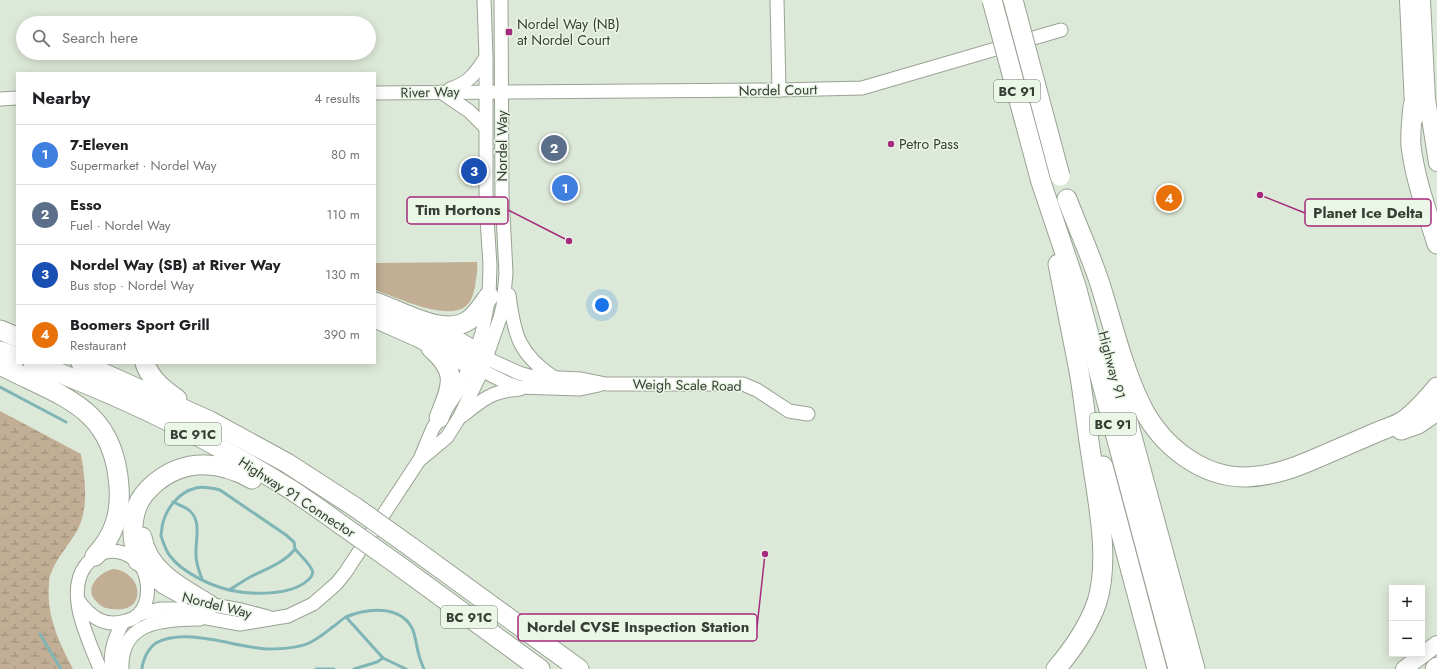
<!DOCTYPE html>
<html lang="en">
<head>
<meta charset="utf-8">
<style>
	:root { --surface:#fff; --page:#f6f6f6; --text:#202124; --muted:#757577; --line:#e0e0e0; --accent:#2563eb }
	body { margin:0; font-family:Jost,sans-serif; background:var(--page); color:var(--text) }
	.controls { position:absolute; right:12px; bottom:12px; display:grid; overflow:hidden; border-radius:0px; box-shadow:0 2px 10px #0003 }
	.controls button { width:36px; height:36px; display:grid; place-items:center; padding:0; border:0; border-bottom:1px solid var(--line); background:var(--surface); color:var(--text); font:20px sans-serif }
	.you { position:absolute; left:602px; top:305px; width:14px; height:14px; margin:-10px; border:3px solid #fff; border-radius:50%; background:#1a73e8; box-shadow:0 0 0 6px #1a73e833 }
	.badge { display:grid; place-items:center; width:26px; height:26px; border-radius:50%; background:var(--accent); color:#fff; font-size:13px; font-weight:700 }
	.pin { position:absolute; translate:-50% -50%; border:2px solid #fff; box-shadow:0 1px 4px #0006 }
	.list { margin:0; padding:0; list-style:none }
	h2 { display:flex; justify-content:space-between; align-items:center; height:52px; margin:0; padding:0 16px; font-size:17px }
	h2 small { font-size:13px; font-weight:400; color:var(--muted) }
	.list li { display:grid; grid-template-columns:26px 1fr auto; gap:12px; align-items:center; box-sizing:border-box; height:60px; padding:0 16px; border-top:1px solid var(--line) }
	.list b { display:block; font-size:15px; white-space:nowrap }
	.list p { margin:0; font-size:13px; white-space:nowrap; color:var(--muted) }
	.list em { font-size:13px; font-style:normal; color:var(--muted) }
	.icon { flex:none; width:22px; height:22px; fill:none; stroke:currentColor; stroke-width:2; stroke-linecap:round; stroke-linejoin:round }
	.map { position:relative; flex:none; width:1437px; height:669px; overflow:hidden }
	.search { position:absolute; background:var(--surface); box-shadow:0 2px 10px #0003; left:16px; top:16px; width:360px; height:44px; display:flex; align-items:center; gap:10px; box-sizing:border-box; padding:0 14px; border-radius:22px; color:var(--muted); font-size:15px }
	.panel { position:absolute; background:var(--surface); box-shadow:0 2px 10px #0003; left:16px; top:72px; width:360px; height:292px; border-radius:0px }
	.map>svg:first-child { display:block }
</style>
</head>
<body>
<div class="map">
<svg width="1437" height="669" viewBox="0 0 1437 669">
	<defs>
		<pattern id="wetland-marsh" width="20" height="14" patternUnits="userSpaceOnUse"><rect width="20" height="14" fill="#c1ae94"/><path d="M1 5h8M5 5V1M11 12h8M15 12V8" fill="none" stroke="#9e8f7a"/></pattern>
	</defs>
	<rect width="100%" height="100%" fill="#dde9d8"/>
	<g fill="#c1ae94">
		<path d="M477,262C478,271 476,278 475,287C473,294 472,301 466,306C447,322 396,297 375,290V263Z"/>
		<path d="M114,569C144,573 147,614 113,609C107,609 101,607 97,602C82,589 100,571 114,569Z"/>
	</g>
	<path fill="url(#wetland-marsh)" d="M0,411L81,454C85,478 89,507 78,529C70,544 57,557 51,573C49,577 49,581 49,585C46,615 59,643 73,669H0Z"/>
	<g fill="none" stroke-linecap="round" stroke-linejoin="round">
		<g stroke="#7fb5b6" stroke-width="3">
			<polyline points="0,387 66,422"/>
			<path d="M173,502C179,505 186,507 190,511C202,522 195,541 196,555C196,564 199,571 202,579"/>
			<path d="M229,590C236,586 243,581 250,577C266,569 284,563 295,549L294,542L286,535L220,490C212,488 204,486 196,488C178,492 165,510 162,527C162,530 161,533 161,536C163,542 166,551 170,556C182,572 209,585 229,590C251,595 291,596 308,580C311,578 314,573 312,570C310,564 299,554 295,549"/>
			<polyline points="346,617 383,658 406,669"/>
			<polyline points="40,634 61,669"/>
			<path d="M142,669C142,664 144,660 146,655C149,650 151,646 156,643C186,627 234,647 267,649C279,649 298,648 309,643C318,639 326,632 334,626C338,623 342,619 346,617C367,608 400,605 412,628C416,636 416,646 419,655C420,660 422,664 424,669"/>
			<polyline points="316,669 334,669"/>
			<polyline points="354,669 377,662 383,658"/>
		</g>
		<defs>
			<g id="minor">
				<polyline points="777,0 779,90"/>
				<path d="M450,89C469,83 476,73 486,57"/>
				<polyline points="441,92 469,111 485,127"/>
				<polyline points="375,93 779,90 862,88 1061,30"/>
				<polyline points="0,99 17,98"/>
				<path d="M509,295C514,335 519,354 553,377"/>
				<polyline points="486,358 519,373 529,376 540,377 581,379 606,384 743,384 757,390 789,411 808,414"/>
				<polyline points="481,370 509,384 518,387 580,389 599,385"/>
				<path d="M462,416C483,399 492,391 520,389"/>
				<polyline points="422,458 447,437 459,418 479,377 486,358 500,318 503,306 506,273 502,194 501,0"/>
				<polyline points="145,572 163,587 183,598"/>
				<path d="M78,600C90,617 105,628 126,621C130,620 136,617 139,614C152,600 150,570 134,559C126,553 116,550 106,552C98,554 91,559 86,565C64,593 89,640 100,669"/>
				<polyline points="202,603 241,610 268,617"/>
				<polyline points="140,614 160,609 176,609 184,610 207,618 240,624 288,616 313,604 336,584 345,573 420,459 433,428 460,388 476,352 482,333 489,296 490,265 486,203 486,57 484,0"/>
				<path d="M112,669C109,652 115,637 123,622"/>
				<path d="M122,669C120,620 164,620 200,619"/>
			</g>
			<g id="major">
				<polyline points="1408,0 1413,106 1415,118"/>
				<polyline points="1422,0 1427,99 1437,163"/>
				<polyline points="1404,669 1437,644"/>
			</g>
			<g id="highway">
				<path d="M1413,106C1412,119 1410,132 1411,146C1415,179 1427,212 1437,244"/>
				<polyline points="1041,182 1076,286 1178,669"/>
				<path d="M1067,199C1078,228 1091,256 1100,284C1113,325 1123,369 1142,407C1162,446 1202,478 1247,477C1272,476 1294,468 1317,458C1336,450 1356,441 1375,433C1384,429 1395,426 1403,421C1416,412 1427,399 1437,387"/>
				<path d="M375,302C400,310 444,338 469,320C477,314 483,304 489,296"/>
				<polyline points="375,318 420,338 481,370"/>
				<polyline points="432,326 486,358"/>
				<polyline points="0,330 17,337"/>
				<path d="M431,348C460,373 451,387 439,418"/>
				<polyline points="0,351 17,357"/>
				<polyline points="1111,359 1195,669"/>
				<path d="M33,363C122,396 209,438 290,489C308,501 325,513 343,526"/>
				<polyline points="81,363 210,421 287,463 355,507"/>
				<path d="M145,363C150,379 164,390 177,399"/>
				<path d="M0,365C61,397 114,406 119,487C121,514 114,536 95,556"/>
				<polyline points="1401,430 1418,424 1437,411"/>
				<polyline points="1103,466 1157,669"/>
				<path d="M142,537C148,572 182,588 210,605"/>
				<polyline points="411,547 579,669"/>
				<path d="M138,561C133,543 130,525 137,507C140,497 147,490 155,483C185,458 220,461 252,479"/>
				<polyline points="398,565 540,669"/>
				<path d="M1056,669C1073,649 1088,628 1097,602C1110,560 1098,503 1092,461C1087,431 1084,400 1079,371C1072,335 1065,299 1058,264"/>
				<polyline points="1435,669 1437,667"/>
			</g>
		</defs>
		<use href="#minor" stroke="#98a293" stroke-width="15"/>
		<use href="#major" stroke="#98a293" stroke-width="18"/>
		<use href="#highway" stroke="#98a293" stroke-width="21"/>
		<use href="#minor" stroke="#fff" stroke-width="13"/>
		<use href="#major" stroke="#fff" stroke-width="16"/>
		<use href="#highway" stroke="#fff" stroke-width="19"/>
		<defs>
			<g id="highway-bridge">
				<polyline points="992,0 1041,182"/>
				<polyline points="1013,0 1060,176"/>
				<polyline points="355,507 411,547"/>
				<polyline points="343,526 398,565"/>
			</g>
		</defs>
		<use href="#highway-bridge" stroke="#98a293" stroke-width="21" stroke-linecap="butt"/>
		<use href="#highway-bridge" stroke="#fff" stroke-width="19"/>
	</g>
	<g fill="#a5297c" stroke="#eaf6e6" stroke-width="1.5">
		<rect x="505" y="28" width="8" height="8" rx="2"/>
		<circle cx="891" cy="144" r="4"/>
	</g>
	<g text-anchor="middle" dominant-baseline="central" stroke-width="3" stroke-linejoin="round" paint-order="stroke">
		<g fill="#eaf6e6" stroke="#6d746b" stroke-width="1">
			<rect x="994" y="80" width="46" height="22" rx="3"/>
			<rect x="1090" y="413" width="46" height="22" rx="3"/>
			<rect x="165" y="423" width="56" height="22" rx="3"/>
			<rect x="441" y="606" width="56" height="22" rx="3"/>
		</g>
		<g font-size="13" font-weight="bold" fill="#383d36">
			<text x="1017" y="91">BC 91</text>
			<text x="1113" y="424">BC 91</text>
			<text x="193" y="434">BC 91C</text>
			<text x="469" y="617">BC 91C</text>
		</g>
		<g font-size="14" fill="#383d36" stroke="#eaf6e6" text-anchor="start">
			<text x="517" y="24">Nordel Way (NB)<tspan x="517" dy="16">at Nordel Court</tspan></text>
			<text x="899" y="144">Petro Pass</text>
		</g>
		<g font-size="14" fill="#383d36" stroke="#eaf6e6">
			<text transform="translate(778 90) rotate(-1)">Nordel Court</text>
			<text transform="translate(430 92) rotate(-1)">River Way</text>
			<text transform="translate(502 146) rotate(-90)">Nordel Way</text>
			<text transform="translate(1112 365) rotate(75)">Highway 91</text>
			<text transform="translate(687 385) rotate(1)">Weigh Scale Road</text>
			<text transform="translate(297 497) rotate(33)">Highway 91 Connector</text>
			<text transform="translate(217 605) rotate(14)">Nordel Way</text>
		</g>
	</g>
	<path fill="none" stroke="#a5297c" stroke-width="1.5" d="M569 241L508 210M1260 195L1305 213M765 554L757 627"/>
	<g fill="#a5297c" stroke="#eaf6e6" stroke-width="1.5">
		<circle cx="569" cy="241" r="4"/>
		<circle cx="1260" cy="195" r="4"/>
		<circle cx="765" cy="554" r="4"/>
	</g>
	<g fill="#eaf6e6" stroke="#a5297c" stroke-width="1.5">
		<rect x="407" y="197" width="101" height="27" rx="4"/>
		<rect x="1305" y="199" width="126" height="27" rx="4"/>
		<rect x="518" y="614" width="239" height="27" rx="4"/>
	</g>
	<g font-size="15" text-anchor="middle" font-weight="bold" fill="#383d36">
		<text x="458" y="215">Tim Hortons</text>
		<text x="1368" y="218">Planet Ice Delta</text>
		<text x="638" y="632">Nordel CVSE Inspection Station</text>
	</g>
</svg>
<div class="controls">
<button>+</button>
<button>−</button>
</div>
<div class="you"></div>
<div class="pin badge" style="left:565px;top:188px;background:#3f7fe0">1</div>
<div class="pin badge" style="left:554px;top:148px;background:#5c6f8a">2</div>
<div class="pin badge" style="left:474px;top:171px;background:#1a4fb4">3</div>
<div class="pin badge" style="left:1169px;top:198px;background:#e8710a">4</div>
<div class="search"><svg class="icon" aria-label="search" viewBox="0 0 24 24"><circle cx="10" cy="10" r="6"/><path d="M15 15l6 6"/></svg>Search here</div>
<section class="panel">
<h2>Nearby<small>4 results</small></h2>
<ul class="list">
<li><span class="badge" style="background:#3f7fe0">1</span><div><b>7-Eleven</b><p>Supermarket · Nordel Way</p></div><em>80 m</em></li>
<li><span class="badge" style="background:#5c6f8a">2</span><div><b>Esso</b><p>Fuel · Nordel Way</p></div><em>110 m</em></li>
<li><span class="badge" style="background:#1a4fb4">3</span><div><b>Nordel Way (SB) at River Way</b><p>Bus stop · Nordel Way</p></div><em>130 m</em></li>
<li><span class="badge" style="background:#e8710a">4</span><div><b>Boomers Sport Grill</b><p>Restaurant</p></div><em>390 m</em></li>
</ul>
</section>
</div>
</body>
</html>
